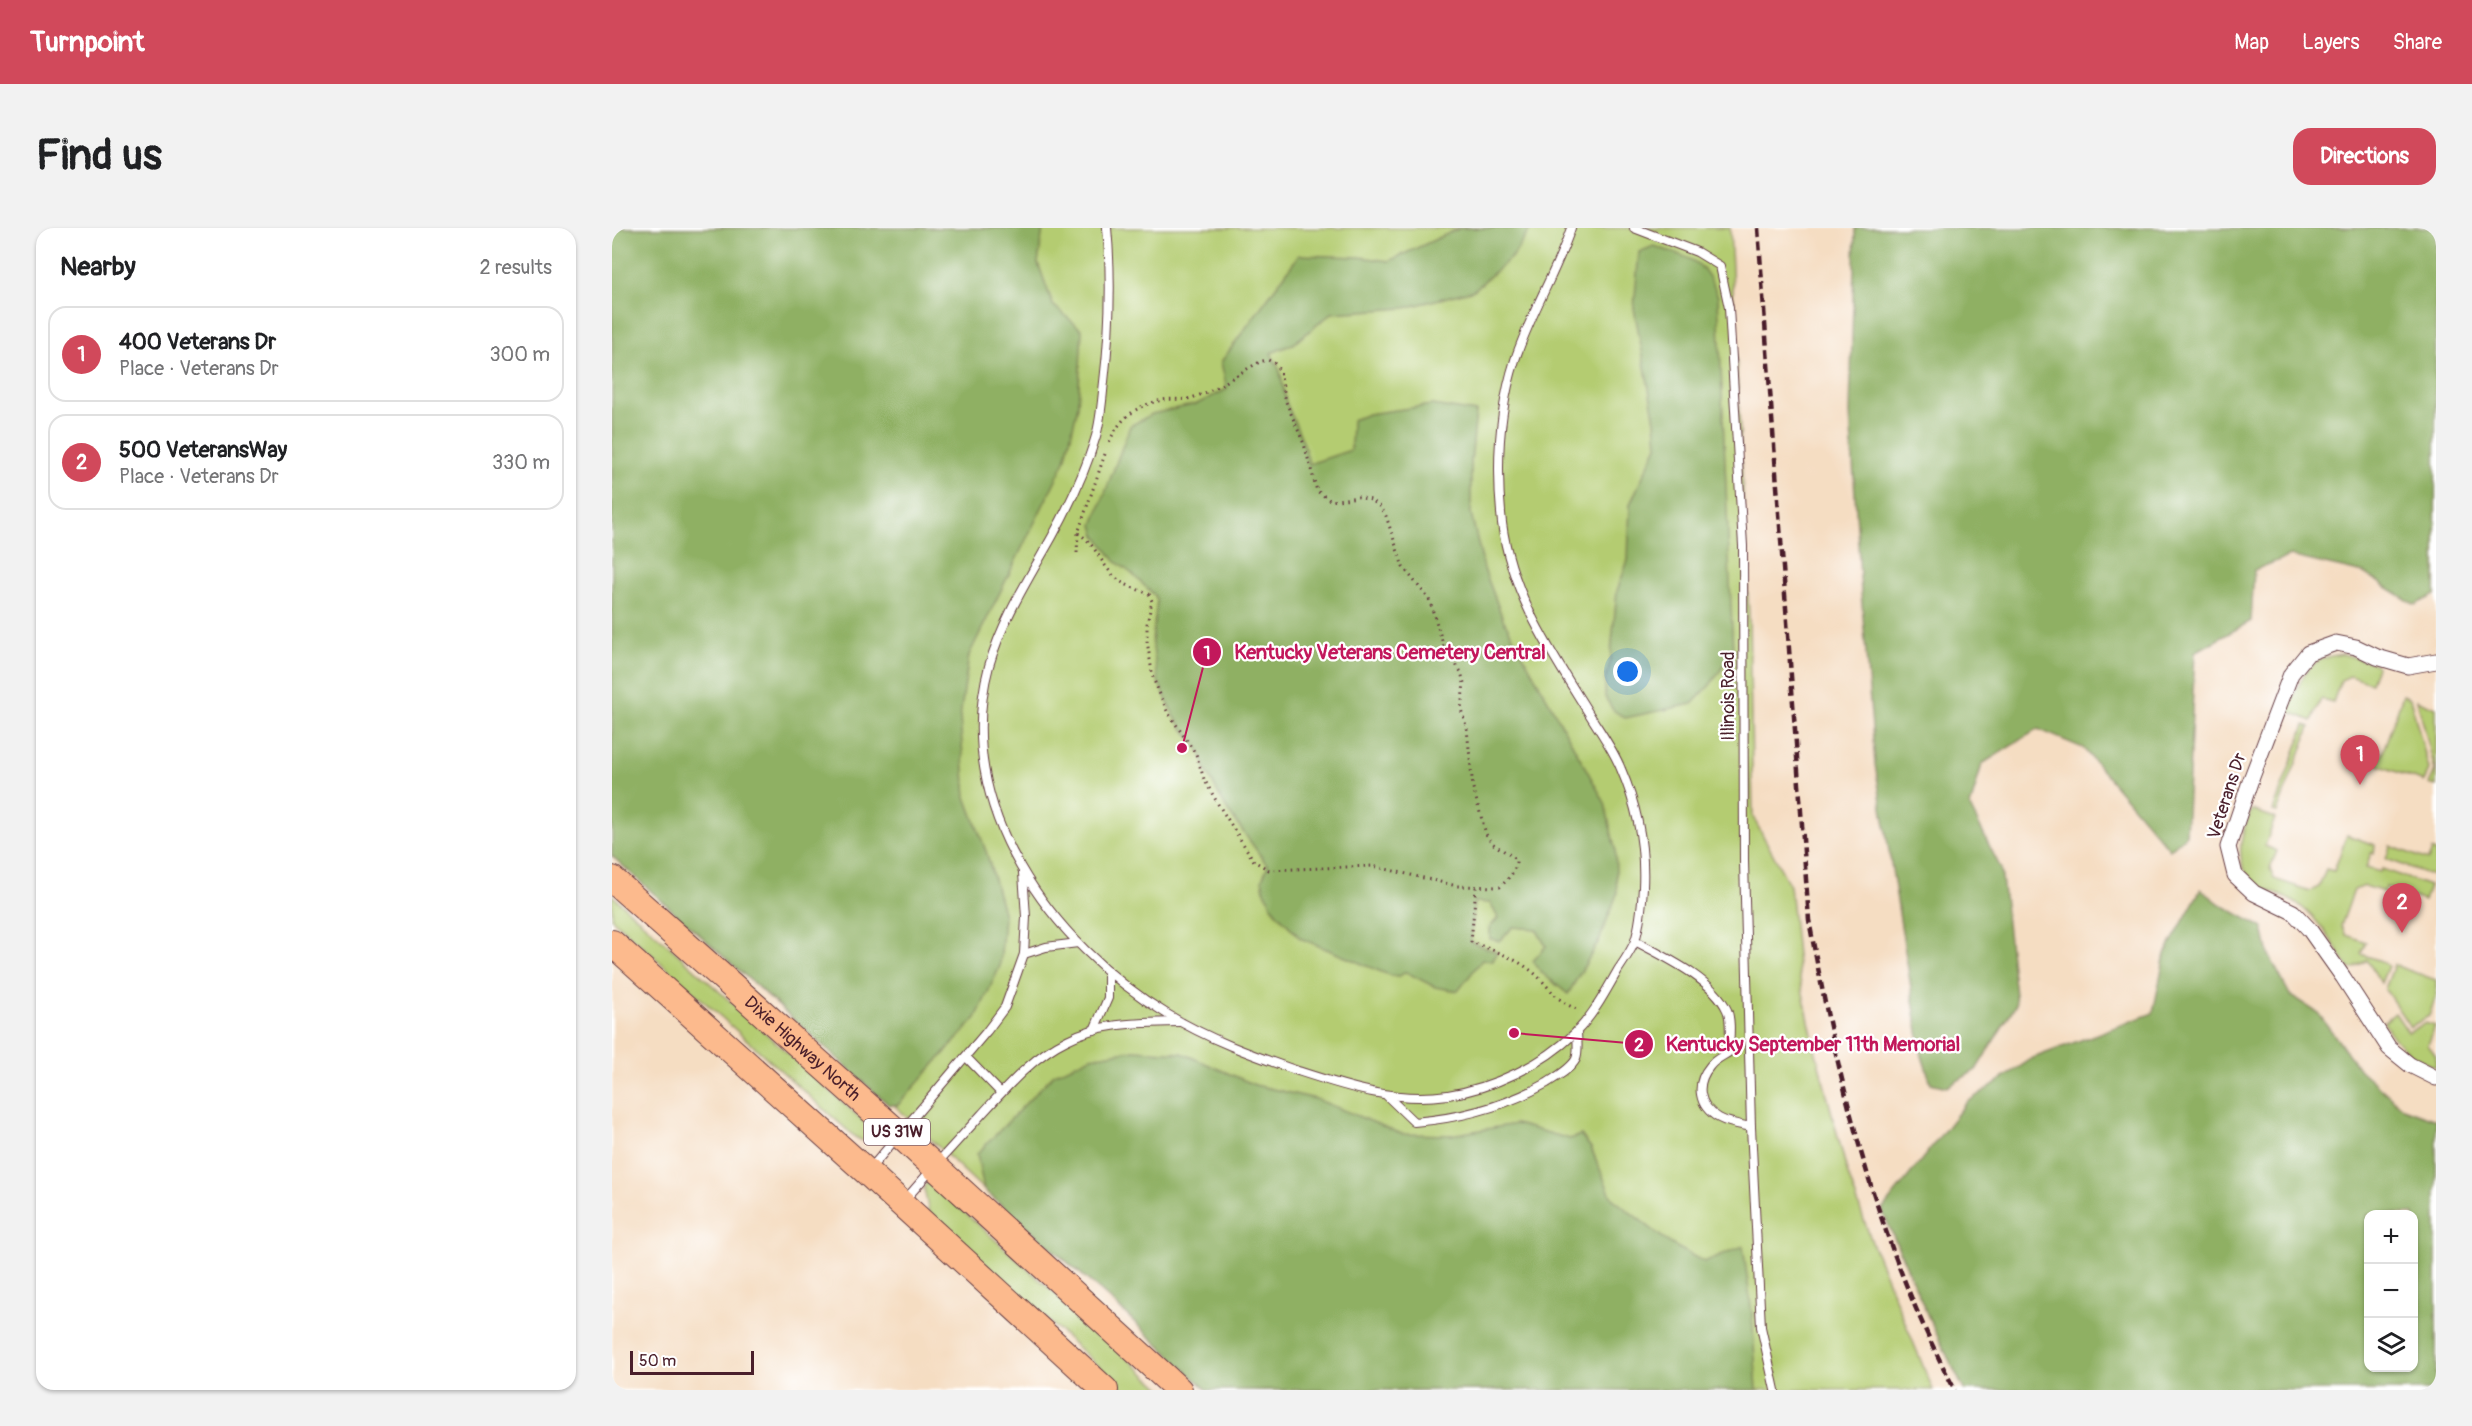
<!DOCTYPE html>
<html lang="en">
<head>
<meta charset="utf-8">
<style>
	:root { --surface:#fff; --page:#f2f2f2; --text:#202124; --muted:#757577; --line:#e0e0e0; --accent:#d1495b }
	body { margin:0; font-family:Pangolin,sans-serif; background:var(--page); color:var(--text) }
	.controls { position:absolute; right:18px; bottom:18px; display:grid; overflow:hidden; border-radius:12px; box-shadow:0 2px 4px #0004 }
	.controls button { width:54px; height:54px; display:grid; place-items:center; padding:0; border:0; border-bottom:2px solid var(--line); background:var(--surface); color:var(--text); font:30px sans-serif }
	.scale { position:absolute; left:18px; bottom:15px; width:124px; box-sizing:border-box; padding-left:6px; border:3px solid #4a1f2b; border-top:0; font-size:16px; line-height:21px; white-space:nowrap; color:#4a1f2b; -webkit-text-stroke:4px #fff; paint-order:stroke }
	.you { position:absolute; left:1016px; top:444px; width:21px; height:21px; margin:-15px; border:4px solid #fff; border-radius:50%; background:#1a73e8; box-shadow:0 0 0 9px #1a73e833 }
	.badge { display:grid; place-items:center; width:39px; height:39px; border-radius:50%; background:var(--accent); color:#fff; font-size:20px; font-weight:700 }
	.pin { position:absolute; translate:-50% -50px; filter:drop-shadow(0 2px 3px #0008) }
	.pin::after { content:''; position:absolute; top:32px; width:21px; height:18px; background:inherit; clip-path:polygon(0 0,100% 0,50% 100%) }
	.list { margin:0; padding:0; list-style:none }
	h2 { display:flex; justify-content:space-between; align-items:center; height:78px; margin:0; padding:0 24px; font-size:26px }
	h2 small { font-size:20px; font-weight:400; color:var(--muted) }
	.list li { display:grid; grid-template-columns:39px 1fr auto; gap:18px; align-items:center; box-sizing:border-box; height:96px; margin:0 12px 12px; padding:0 12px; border:2px solid var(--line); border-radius:18px }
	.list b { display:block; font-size:22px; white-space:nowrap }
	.list p { margin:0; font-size:20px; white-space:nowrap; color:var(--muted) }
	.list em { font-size:20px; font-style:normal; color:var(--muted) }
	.icon { flex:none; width:33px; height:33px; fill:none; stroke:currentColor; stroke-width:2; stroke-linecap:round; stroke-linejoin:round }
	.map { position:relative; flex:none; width:1824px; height:1162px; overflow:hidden; border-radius:18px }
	header { display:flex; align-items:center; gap:36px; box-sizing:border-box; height:84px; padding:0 30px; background:var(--accent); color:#fff }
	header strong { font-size:28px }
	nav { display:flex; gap:33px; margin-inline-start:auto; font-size:21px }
	.intro { display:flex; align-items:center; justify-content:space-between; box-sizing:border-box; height:144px; padding:0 36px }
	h1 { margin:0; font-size:42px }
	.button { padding:15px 27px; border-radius:18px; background:var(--accent); color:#fff; font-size:21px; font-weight:700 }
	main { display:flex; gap:36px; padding:0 36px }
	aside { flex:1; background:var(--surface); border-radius:18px; box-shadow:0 2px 4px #0004 }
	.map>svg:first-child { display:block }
</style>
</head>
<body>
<header>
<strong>Turnpoint</strong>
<nav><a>Map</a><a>Layers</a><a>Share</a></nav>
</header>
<div class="intro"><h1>Find us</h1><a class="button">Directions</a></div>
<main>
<aside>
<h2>Nearby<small>2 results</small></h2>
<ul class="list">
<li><span class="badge">1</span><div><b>400 Veterans Dr</b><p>Place · Veterans Dr</p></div><em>300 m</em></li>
<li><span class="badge">2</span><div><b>500 VeteransWay</b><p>Place · Veterans Dr</p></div><em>330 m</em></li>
</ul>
</aside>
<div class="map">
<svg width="1824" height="1162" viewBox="0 0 1824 1162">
	<rect width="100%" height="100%" fill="#fff"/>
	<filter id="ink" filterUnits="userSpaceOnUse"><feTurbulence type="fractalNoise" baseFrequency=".0167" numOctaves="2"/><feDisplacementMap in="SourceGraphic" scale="12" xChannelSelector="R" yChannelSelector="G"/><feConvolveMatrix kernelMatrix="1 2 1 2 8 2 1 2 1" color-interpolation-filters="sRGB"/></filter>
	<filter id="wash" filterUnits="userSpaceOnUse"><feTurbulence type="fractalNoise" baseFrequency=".008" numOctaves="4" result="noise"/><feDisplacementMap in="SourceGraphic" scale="24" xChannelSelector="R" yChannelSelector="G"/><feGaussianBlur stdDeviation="1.35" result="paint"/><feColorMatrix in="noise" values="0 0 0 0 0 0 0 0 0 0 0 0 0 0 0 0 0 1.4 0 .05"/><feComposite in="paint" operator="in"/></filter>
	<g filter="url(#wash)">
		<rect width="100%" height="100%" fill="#f5ddc2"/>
		<g fill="#b4cc71" stroke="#7f764e" stroke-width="1.5">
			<polygon points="0,0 1118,0 1137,388 1141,589 1178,658 1187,747 1204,825 1236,947 1261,1017 1321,1162 595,1162 498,1071 372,962 282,877 277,877 0,628"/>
			<path d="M1731,426L1764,436L1765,439L1759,455L1738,448L1729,452L1721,474L1709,471L1700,493L1678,484L1677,481C1689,451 1694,429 1731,426Z"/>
			<polygon points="1791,467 1798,470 1817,541 1812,554 1766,537"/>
			<polygon points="1805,472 1824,480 1824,558 1817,556 1823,542"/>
			<polygon points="1693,497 1698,499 1665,584 1661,583"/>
			<path d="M1640,582L1663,590L1653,618L1665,623L1658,641L1662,651L1698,663L1707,659L1714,641L1722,643L1735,607L1763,617L1762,626L1759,625L1754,640L1768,644L1770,641L1817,658L1812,673L1774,659L1772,664L1753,658L1742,662L1729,698L1734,707L1754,714L1749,726L1769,733L1776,738L1769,755L1755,732L1741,741L1737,740C1724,720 1711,697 1692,681C1680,670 1665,667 1651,660C1619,643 1627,608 1640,582Z"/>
			<polygon points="1778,618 1816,632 1820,622 1824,624 1824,649 1774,631"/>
			<polygon points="0,667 267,907 263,912 253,914 243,909 0,691"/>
			<polygon points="1782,737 1824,752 1824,768 1817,788 1798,799 1773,761"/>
			<path d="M1783,785L1796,804L1814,795L1823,798L1816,817L1824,828V839C1801,830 1783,817 1772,794Z"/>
			<polygon points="318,954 322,957 551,1162 513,1162 317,985 312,960 314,955"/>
		</g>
		<g fill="#8fb063" stroke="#6c6847" stroke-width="1.5" fill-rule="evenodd">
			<polygon points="0,0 431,0 426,35 441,77 470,102 466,178 453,233 357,427 348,489 354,569 375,626 392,688 388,738 364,790 286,877 277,877 0,628"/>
			<polygon points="848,0 919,0 902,27 862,62 793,80 720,85 681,116 659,125 668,143 674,174 692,216 697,236 739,222 740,192 756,186 820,177 864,184 859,234 859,285 872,341 891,391 993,575 1003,621 1005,666 987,713 956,766 930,745 921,733 934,718 924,701 901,699 888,713 878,711 878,699 886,690 878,675 862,674 859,714 885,724 881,733 870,732 846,763 823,759 794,744 785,749 772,745 688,710 663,683 652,662 650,651 656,638 614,580 594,542 587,522 562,488 546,453 540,413 545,373 542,367 519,345 503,333 484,307 481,297 518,198 540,186 585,176 615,161 609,134 687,27 748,29 777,33"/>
			<polygon points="1243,0 1824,0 1823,367 1803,377 1752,345 1678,328 1642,342 1639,393 1583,424 1574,607 1558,622 1471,520 1426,501 1370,536 1358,579 1389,641 1404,776 1364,842 1335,859 1319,855 1310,828 1263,536 1249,364 1238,185"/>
			<path d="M1042,18C1078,31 1093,30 1106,69L1121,425L1098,457L1080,476L1013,490L1001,482L993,469V452L998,435L1005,363L1016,332L1018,276L1045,218L1043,193L1022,80L1027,24Z"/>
			<path d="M1589,661L1608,676L1651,700L1657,727L1678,767L1706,785L1748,842L1791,880L1824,892V1162H1352L1318,1093L1270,982L1354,875L1421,830L1541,785L1553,726ZM1756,986H1802V1140H1756Z"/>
			<polygon points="522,822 570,825 643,857 704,871 790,906 839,907 904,896 958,911 969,907 979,920 1000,970 1059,1016 1092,1034 1131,1018 1140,1086 1145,1162 595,1162 498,1071 372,962 365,926 442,846 479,829"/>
		</g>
	</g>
	<g filter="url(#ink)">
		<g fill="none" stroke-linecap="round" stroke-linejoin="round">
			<defs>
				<g id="service">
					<path d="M495,0C500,52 498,102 492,154C490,171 489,191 484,208C474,242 457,278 440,309C417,350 390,392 377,438C339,578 439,716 555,786C596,811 640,827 686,843C735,859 783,875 836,867C881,860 930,837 963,805C981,788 994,763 1006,742C1012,733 1019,723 1023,713C1028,697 1030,675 1031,659C1033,618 1025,578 1009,541C1001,521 987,502 976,484C939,424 899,366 890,295C884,240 886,185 903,132C918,86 944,45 959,0"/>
					<polyline points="1022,0 1085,24 1108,38 1117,80 1131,318 1132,633 1139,899 1149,1099 1163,1162"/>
					<path d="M1023,713C1051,728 1101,751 1115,782C1120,793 1117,813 1117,824C1111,828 1102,832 1098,838C1083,856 1086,878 1107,890C1116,895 1129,897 1139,899"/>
					<polyline points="412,726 434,719 466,715"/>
					<polyline points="482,802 496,770 496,743"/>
					<polyline points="354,829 389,865"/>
					<path d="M775,868L802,894C850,890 893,879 935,855C944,849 959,841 964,831C967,824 965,811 965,803"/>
					<polyline points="258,941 375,803 393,779 412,726 414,689 411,645"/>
					<path d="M292,973C317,944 343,915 369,887C395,859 420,829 455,812C490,794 529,795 567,794"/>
				</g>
				<polyline id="minor" points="1824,433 1796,438 1765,429 1744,419 1724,415 1696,425 1679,446 1638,554 1616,619 1623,647 1642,665 1681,684 1697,701 1731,749 1777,820 1798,837 1824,850"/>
				<g id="trunk">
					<path id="s1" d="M0,651L287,906L567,1162"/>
					<polyline points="0,715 255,944 493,1162"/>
				</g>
			</defs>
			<use href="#service" stroke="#643c42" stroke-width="10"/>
			<use href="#minor" stroke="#643c42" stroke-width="17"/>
			<use href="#trunk" stroke="#643c42" stroke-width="28"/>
			<g stroke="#643c42" stroke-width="3" stroke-dasharray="1.5 4.5" stroke-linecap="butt">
				<path d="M466,305C484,316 488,335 503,349C513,358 525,361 537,366L540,373L535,396V413L541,450L555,483L584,526L592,551L606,576L642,633L657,642L761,638L845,658L888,659C896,651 905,643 904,631L880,615L874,606L861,560L855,501L849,481L852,455L849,444L832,419L817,371L791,339L774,288L769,279L759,272L746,269L719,273L705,263L692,216L674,174L668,143L662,135L656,132L650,133C627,144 604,163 579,170C570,173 560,170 551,172C523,177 506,192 496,217"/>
				<polyline points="465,325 466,305 494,223"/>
				<path d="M864,659L859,714C881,722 904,730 922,745C939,760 945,775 968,782"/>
			</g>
			<use href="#service" stroke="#fff" stroke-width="8"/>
			<use href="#minor" stroke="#fff" stroke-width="15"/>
			<use href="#trunk" stroke="#fcba8d" stroke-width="26"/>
			<path stroke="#4a1f2b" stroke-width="4.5" stroke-dasharray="9 4.5" stroke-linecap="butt" d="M1146,0L1197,692C1227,856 1264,1014 1343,1162"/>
		</g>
	</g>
	<g text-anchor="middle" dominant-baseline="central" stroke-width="4.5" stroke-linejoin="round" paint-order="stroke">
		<rect fill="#fff" stroke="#80626b" stroke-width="1.5" x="252" y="891" width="66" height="26" rx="4.5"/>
		<g font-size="16" font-weight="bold" fill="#4a1f2b">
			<text x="285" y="904">US 31W</text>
		</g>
		<g font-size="18" fill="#4a1f2b" stroke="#fff">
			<text transform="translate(1116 468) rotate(-90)">Illinois Road</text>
			<text transform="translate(1615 568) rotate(-72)">Veterans Dr</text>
			<text stroke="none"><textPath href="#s1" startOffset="255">Dixie Highway North</textPath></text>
		</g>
	</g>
	<path fill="none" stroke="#c2185b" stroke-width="2" d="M570 520L595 424M902 805L1027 816"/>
	<g fill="#c2185b" stroke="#fff" stroke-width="2">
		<circle cx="570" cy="520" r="6"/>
		<circle cx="902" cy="805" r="6"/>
		<circle cx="595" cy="424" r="15"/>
		<circle cx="1027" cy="816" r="15"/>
	</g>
	<g font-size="18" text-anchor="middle" font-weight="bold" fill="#fff">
		<text x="595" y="431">1</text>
		<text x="1027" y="823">2</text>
	</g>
	<g font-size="20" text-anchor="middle" font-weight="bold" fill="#c2185b" stroke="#fff" stroke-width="4.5" stroke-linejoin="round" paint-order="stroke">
		<text x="778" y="431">Kentucky Veterans Cemetery Central</text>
		<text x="1201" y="823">Kentucky September 11th Memorial</text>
	</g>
</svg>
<div class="controls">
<button>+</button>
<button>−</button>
<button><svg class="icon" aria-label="layers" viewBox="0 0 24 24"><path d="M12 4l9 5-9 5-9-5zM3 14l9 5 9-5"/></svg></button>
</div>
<div class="scale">50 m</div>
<div class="you"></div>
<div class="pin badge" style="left:1748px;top:557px">1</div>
<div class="pin badge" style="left:1790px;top:705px">2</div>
</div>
</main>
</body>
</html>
